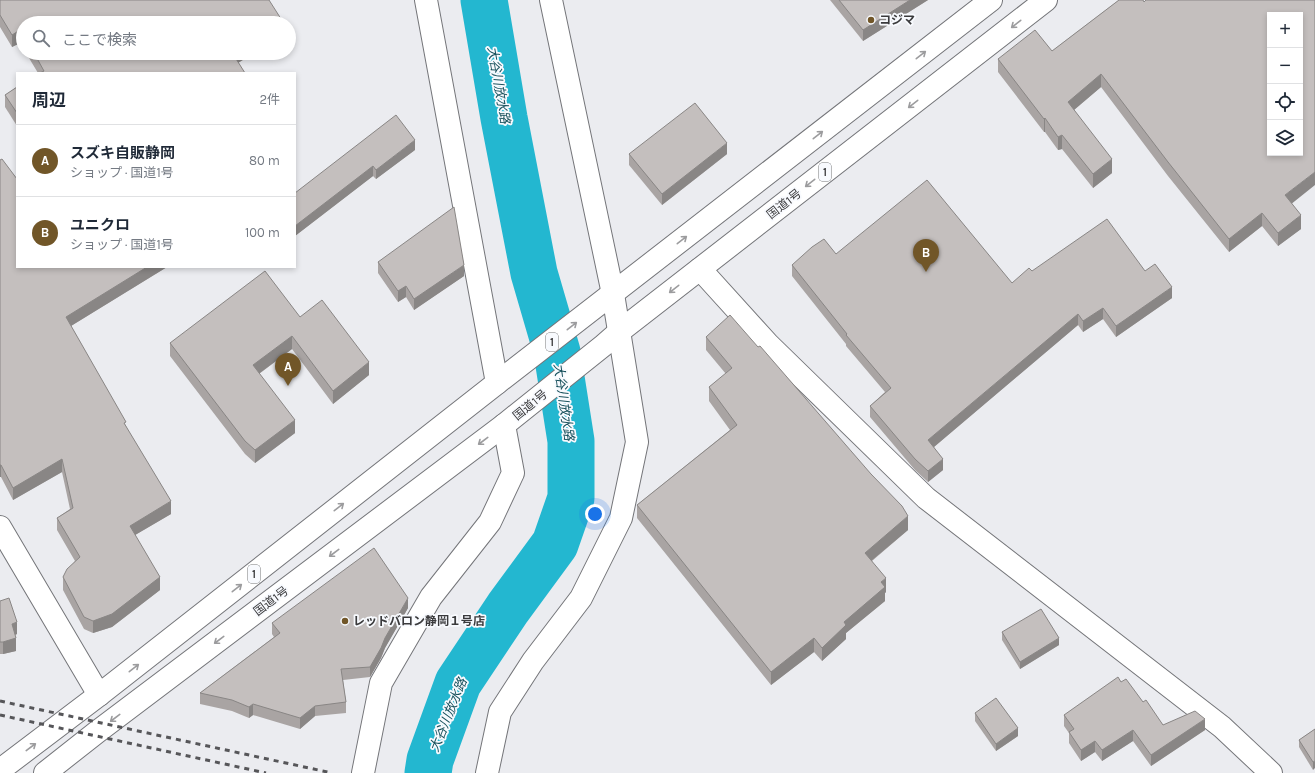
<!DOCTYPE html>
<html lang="ja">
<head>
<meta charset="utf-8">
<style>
	:root { --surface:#fff; --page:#f2f2f3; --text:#1f2937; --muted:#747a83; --line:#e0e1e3; --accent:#715628 }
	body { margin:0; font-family:Karla,"Noto Sans JP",sans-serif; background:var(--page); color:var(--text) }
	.controls { position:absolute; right:12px; top:12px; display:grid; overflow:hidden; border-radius:0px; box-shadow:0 2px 6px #0003 }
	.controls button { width:36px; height:36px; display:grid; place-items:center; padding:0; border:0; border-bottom:1px solid var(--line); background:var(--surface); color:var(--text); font:20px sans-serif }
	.you { position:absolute; left:595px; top:514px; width:14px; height:14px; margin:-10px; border:3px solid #fff; border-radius:50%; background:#1a73e8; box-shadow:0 0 0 6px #1a73e833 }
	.badge { display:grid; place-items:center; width:26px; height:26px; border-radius:50%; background:var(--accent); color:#fff; font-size:13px; font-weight:700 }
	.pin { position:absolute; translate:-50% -33px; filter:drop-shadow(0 1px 2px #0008) }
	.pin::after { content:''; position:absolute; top:21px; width:14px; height:12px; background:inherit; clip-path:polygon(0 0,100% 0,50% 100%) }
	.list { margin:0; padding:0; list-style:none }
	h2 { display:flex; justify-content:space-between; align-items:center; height:52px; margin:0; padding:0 16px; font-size:17px }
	h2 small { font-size:13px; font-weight:400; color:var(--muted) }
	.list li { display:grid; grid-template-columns:26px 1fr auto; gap:12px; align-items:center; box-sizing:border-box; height:72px; padding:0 16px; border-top:1px solid var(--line) }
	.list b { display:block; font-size:15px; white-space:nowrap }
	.list p { margin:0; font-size:13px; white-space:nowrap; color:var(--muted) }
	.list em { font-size:13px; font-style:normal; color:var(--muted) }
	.icon { flex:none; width:22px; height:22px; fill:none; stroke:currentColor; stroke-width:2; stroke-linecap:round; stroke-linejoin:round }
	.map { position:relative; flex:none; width:1315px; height:773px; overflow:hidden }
	.search { position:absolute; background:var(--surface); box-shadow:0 2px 6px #0003; left:16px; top:16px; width:280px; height:44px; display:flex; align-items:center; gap:10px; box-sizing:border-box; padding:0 14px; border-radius:22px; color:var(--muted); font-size:15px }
	.panel { position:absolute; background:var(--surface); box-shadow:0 2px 6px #0003; left:16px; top:72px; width:280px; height:196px; border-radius:0px }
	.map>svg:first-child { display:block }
</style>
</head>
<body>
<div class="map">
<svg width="1315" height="773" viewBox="0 0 1315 773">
	<rect width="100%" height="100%" fill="#ebecf0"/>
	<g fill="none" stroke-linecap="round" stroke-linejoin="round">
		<polyline stroke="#23b7d0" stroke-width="47" points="428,773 430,760 458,683 508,608 555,544 571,498 571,441 557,352 534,273 504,118 484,0"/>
		<defs>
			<g id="minor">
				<polyline points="426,0 497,383"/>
				<polyline points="700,269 768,344 926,498 1222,727 1271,773"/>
				<polyline points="0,527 99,695"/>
				<polyline points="363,773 381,683 431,597 490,522 513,473 504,425"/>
				<polyline points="487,773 500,712 533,661 581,598 621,518 637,442 613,294 551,0"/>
			</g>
			<g id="highway">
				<polyline points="0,770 99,695 497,383 991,0"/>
				<polyline points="45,773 97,732 504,425 604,345 620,331 1046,0"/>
			</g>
		</defs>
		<use href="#minor" stroke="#747579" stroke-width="24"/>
		<use href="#highway" stroke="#747579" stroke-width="24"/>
		<use href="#minor" stroke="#fff" stroke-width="22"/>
		<use href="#highway" stroke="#fff" stroke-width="22"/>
		<g stroke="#565659" stroke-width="3" stroke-dasharray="5 5" stroke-linecap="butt">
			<polyline points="0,701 332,773"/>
			<polyline points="0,715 266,773"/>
		</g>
	</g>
	<g fill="#a9a4a3">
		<polygon points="0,0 283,23 23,23 23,47 20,43 12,47 0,27"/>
		<polygon points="830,0 928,0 863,41"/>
		<polygon points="1119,0 1291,203 1301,229 1278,246 1262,226 1229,252 1168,176 1101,87 1074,110 1112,173 1093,188 1062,149 1058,150 1045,132 1044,132 998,72 998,59 1052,51"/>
		<polygon points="26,53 254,53 238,63 245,73 38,73"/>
		<polygon points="17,87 17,126 5,107 5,95"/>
		<polygon points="415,150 376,179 373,176 295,236 295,193"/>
		<polygon points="629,154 727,154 662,205 629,165"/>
		<polygon points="0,160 17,267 167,267 71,326 126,426 171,514 135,535 160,590 112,627 93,633 84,629 63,590 63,577 75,561 57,530 57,518 70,509 62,472 13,500 1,477 0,477"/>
		<polygon points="836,254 1012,283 1032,271 1145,271 1172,298 1116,337 1103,319 1083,332 1078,325 934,447 943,470 928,482 915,470 870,417 870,406 885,392 846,346 846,344 792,276 792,265"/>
		<polygon points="378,262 464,276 414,310 406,297 398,302 378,273"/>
		<polygon points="300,317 369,375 333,404 292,349 259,374 295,433 255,463 245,454 170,356 170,343"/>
		<polygon points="706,337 908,530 872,561 886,592 885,593 885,601 846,633 846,639 822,661 814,652 771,685 637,518 637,505 730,430 709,401 709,387 726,374 706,350"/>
		<polygon points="0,601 17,634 15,635 16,651 3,654 0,654"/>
		<polygon points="408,608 385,648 381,658 370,677 343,680 346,702 346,713 315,716 300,729 253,715 249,718 232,711 200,704 200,693 274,637 272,634 272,623"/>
		<polygon points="1002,632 1059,645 1020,669 1002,640"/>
		<polygon points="1121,682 1143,702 1163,725 1205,730 1151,766 1133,741 1102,761 1095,752 1081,761 1069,743 1069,733 1064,726 1064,715"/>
		<polygon points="975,713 1018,736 996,751 975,721"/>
		<polygon points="1315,729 1313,770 1299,747 1299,740"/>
	</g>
	<g fill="#898685">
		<polygon points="910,0 928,0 863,41 863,30"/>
		<polygon points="20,30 20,43 12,47 12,35"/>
		<polygon points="235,53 254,53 233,66 233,54"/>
		<polygon points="1101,74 1101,87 1068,115 1068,102"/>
		<polygon points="1045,118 1045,132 1044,132 1044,119"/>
		<polygon points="1062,135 1062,149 1058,150 1058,137"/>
		<polygon points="415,140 415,150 376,179 376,170"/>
		<polygon points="727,143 727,154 662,205 662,194"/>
		<polygon points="1112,159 1112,173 1093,188 1093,174"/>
		<polygon points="373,166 373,176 295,236 295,226"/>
		<polygon points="1315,172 1315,185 1285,209 1285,195"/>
		<polygon points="1262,213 1262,226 1229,252 1229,239"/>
		<polygon points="1301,215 1301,229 1278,246 1278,233"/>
		<polygon points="464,265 464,276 414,310 414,299"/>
		<polygon points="147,267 167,267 66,329 66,317"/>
		<polygon points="406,286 406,297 398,302 398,291"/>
		<polygon points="1172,287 1172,298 1116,337 1116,326"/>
		<polygon points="1103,308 1103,319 1083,332 1083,321"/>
		<polygon points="1078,314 1078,325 928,452 928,440"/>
		<polygon points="292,336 292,349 253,378 253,365"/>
		<polygon points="369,362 369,375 333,404 333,391"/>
		<polygon points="295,420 295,433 255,463 255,450"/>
		<polygon points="62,459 62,472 13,500 13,488"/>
		<polygon points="943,459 943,470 928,482 928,471"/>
		<rect x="0" y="465" width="1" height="12"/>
		<polygon points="171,501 171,514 130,538 130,526"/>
		<polygon points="908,516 908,530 865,566 865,553"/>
		<polygon points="160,577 160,590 112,627 93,633 93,621"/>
		<polygon points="886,578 886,592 885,593 885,601 846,633 846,639 822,661 822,648 844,622 881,582"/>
		<polygon points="408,598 408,608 385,648 381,658 370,677 370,667 385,638"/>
		<polygon points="17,622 17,634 12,636 12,624"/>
		<polygon points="16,638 16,651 3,654 3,642"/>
		<polygon points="814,638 814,652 771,685 771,672"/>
		<polygon points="1059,638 1059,645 1020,669 1020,662"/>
		<polygon points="253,704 253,715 249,718 249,707"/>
		<polygon points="315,706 315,716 300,729 300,718"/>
		<polygon points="1205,719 1205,730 1151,766 1151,755"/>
		<polygon points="1018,728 1018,736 996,751 996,744"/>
		<polygon points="1133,730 1133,741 1102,761 1102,750"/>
		<polygon points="1095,741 1095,752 1081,761 1081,750"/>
		<polygon points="1315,761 1315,768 1313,770 1313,762"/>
	</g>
	<g fill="#c4bfbe" stroke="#898685" fill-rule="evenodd">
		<polygon points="0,0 269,0 283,22 281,23 23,23 23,35 20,30 12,35 0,15"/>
		<polygon points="839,0 910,0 863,30"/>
		<path d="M1119,0H1143L1144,2L1146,0H1315V172L1285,195L1301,215L1278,233L1262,213L1229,239L1168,162L1101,74L1068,102L1112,159L1093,174L1062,135L1058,137L1045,118L1044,119L998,59L1035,30L1052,51ZM1270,15H1300V153H1270Z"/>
		<polygon points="34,53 235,53 233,54 245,73 40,73 44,71"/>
		<polygon points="17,87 17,113 5,95"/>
		<polygon points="695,103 727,143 662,194 629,154"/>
		<polygon points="396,115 415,140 376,170 373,166 295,226 295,193"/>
		<polygon points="2,159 17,179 17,267 147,267 66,317 126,422 124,423 171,501 130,526 160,577 112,614 93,621 84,617 63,577 67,569 80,557 57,518 73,508 62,459 13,488 1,465 0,465 0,160"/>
		<polygon points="927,180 1012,283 1029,268 1032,271 1107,219 1145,271 1155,264 1172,287 1116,326 1103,308 1083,321 1078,314 928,440 943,459 928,471 915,459 870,406 891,388 846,335 847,334 792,265 812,247 824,239 836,254"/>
		<polygon points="454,207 464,265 414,299 406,286 398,291 378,262"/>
		<polygon points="265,271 300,317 322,300 369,362 333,391 292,336 253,365 295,420 255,450 245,441 170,343"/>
		<polygon points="730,315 758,347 760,346 871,474 902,506 908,516 865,553 886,578 881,582 885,587 844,622 846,625 822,648 814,638 771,672 637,505 737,425 709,387 732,368 706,337"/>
		<polygon points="374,548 408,598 385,638 381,648 370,667 341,669 346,702 315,706 300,718 253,704 249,707 232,700 200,693 280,633 272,623"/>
		<polygon points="9,598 17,622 12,624 16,638 3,642 0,642 0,601"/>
		<polygon points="1041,609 1059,638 1020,662 1002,632"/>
		<polygon points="1118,677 1121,682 1126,679 1143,702 1146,700 1163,725 1195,711 1205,719 1151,755 1133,730 1102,750 1095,741 1081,750 1069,732 1074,729 1064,715"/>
		<polygon points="996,698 1018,728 996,744 975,713"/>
		<polygon points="1315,729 1315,761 1313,762 1299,740"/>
	</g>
	<defs><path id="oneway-shaft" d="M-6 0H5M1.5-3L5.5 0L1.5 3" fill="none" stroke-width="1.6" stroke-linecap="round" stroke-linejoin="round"/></defs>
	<g stroke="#9c9c9e">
		<use href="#oneway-shaft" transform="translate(1016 24) rotate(142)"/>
		<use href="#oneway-shaft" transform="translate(921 55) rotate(-38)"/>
		<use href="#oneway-shaft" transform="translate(913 104) rotate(142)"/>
		<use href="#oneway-shaft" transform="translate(818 135) rotate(-38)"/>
		<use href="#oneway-shaft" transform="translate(810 183) rotate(142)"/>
		<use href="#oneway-shaft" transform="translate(682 240) rotate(-38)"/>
		<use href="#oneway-shaft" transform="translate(674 289) rotate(142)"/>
		<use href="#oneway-shaft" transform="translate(572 326) rotate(-38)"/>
		<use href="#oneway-shaft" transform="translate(483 441) rotate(143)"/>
		<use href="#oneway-shaft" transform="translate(339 507) rotate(-38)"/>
		<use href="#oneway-shaft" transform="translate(334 553) rotate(143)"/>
		<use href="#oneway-shaft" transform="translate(237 588) rotate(-38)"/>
		<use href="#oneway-shaft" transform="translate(219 640) rotate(143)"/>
		<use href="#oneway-shaft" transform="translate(134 668) rotate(-38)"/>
		<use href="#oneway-shaft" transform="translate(115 718) rotate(143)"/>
		<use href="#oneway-shaft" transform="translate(31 747) rotate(-37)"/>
	</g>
	<g fill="#715628" stroke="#f8fafe" stroke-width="1.5">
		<circle cx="871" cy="20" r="4"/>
		<circle cx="345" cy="621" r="4"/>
	</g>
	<g text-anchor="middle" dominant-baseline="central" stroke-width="3.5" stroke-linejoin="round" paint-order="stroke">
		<g fill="#f8fafe" stroke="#737476" stroke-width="1">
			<rect x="819" y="163" width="12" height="18" rx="3"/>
			<rect x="546" y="333" width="12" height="18" rx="3"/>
			<rect x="248" y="565" width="12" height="18" rx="3"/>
		</g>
		<g font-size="11" font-weight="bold" fill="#3a3a3c">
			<text x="825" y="172">1</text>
			<text x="552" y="342">1</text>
			<text x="254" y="574">1</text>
		</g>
		<g font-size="12" font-weight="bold" fill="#3a3a3c" stroke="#f8fafe" text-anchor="start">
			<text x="879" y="20">コジマ</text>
			<text x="353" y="621">レッドバロン静岡１号店</text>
		</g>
		<g font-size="12" fill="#3a3a3c" stroke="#f8fafe">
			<text transform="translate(784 204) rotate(-38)">国道1号</text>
			<text transform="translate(530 405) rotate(-39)">国道1号</text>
			<text transform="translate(271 601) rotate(-37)">国道1号</text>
		</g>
		<g font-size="13" font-style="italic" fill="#18515c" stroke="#f8fafe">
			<text transform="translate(499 85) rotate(80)">大谷川放水路</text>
			<text transform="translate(564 402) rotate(82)">大谷川放水路</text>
			<text transform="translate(448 715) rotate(-68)">大谷川放水路</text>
		</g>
	</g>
</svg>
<div class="controls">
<button>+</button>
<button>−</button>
<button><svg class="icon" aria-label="locate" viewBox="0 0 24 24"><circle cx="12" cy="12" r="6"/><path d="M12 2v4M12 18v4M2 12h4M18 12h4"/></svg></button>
<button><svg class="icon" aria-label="layers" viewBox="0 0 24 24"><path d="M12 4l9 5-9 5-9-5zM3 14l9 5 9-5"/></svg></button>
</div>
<div class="you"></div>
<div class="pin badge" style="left:288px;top:386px">A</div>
<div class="pin badge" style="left:926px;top:272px">B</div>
<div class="search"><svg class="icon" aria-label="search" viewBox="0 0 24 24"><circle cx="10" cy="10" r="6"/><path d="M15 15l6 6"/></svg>ここで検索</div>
<section class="panel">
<h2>周辺<small>2件</small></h2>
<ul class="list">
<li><span class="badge">A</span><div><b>スズキ自販静岡</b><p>ショップ · 国道1号</p></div><em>80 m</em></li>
<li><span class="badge">B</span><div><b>ユニクロ</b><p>ショップ · 国道1号</p></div><em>100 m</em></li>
</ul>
</section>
</div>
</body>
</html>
